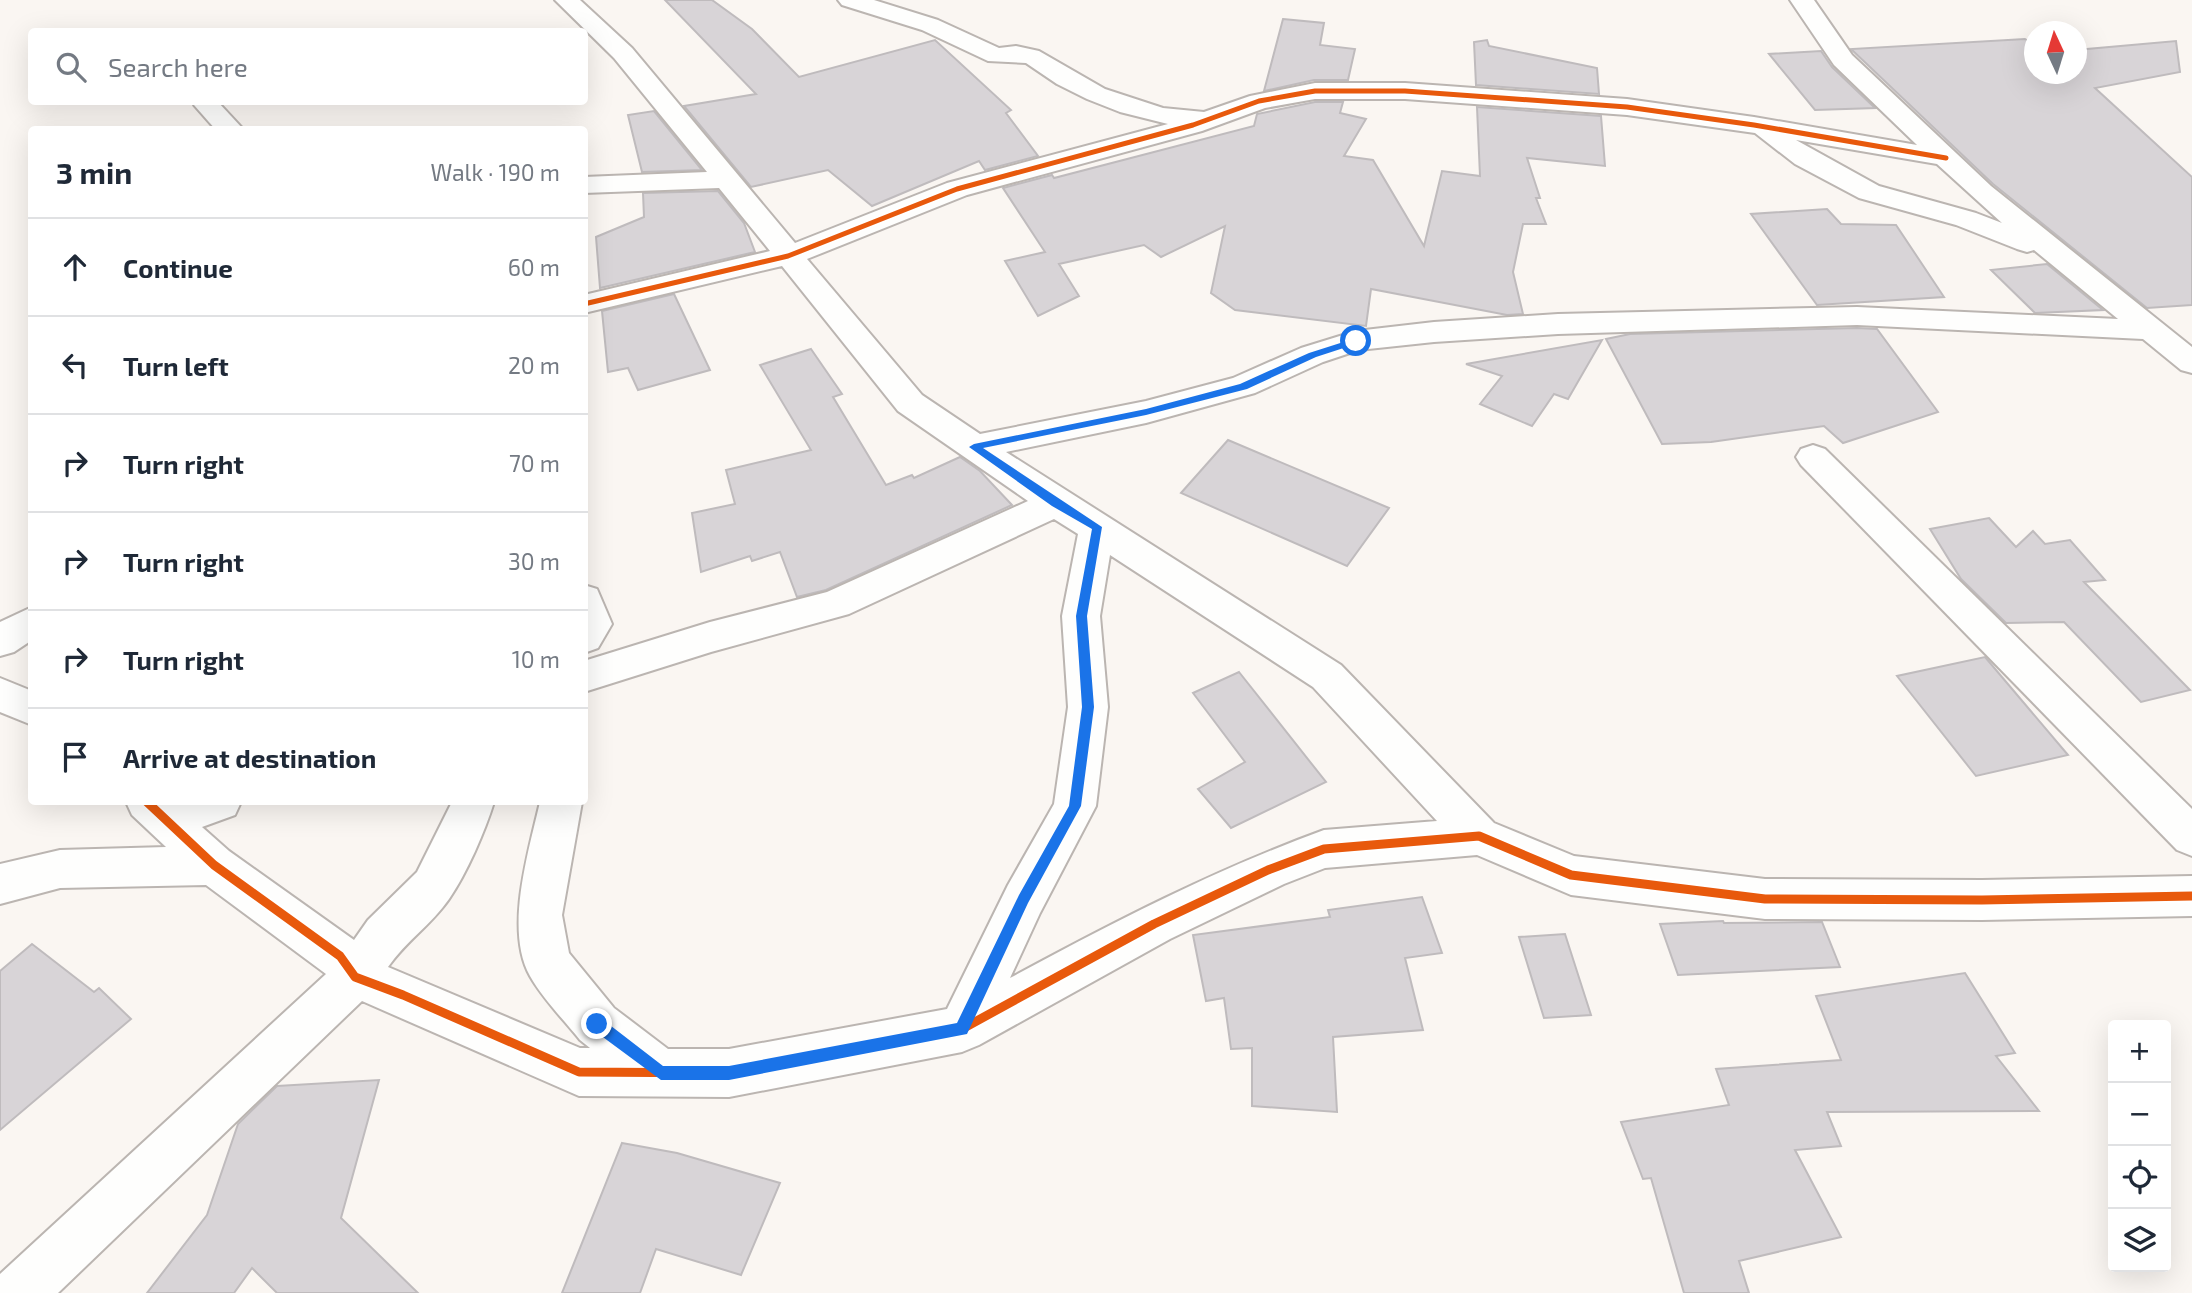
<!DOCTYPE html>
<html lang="en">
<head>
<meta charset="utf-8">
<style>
	:root { --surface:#fff; --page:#f6f6f7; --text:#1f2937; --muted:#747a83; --line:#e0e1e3 }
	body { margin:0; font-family:"Exo 2",sans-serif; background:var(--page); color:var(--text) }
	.controls { position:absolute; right:21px; bottom:21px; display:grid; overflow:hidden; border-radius:7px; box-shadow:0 7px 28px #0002 }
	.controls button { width:63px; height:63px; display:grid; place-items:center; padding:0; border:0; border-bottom:2px solid var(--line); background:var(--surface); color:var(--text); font:35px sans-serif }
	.compass { position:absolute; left:2024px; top:21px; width:63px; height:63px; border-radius:50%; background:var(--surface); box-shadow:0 7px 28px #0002; rotate:356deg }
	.stop { position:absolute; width:21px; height:21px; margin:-16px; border:5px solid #1a73e8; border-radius:50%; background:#fff }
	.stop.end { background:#1a73e8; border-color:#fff; box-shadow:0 2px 7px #0008 }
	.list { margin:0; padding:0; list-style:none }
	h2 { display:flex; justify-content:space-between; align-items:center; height:91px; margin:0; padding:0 28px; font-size:30px }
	h2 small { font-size:23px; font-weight:400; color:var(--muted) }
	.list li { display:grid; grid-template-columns:46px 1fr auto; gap:21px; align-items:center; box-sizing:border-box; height:98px; padding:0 28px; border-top:2px solid var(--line) }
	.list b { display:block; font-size:26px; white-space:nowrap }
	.list em { font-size:23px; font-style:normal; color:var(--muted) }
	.icon { flex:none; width:38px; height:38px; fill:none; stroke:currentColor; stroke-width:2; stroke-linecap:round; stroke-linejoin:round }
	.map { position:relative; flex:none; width:2192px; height:1293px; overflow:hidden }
	.search { position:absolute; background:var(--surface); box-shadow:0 7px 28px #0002; left:28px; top:28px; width:560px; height:77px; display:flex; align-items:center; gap:18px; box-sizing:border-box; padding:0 24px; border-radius:7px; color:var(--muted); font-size:26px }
	.panel { position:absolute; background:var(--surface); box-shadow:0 7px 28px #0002; left:28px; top:126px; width:560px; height:679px; border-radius:7px }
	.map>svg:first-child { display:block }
</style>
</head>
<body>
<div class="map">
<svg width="2192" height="1293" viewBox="0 0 2192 1293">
	<rect width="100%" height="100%" fill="#faf6f2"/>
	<g fill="#d8d4d7" stroke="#bfbbbd" stroke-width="2">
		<polygon points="665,0 712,0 752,29 799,77 935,40 1011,110 1006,113 1038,156 985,170 979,161 872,206 828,170 751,187 684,106 756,94"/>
		<polygon points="1283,19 1324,23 1320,45 1355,49 1348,80 1314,80 1264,91"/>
		<polygon points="2025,39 2034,44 2034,74 2076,74 2076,50 2176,41 2180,72 2095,88 2192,177 2192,305 2147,308 1993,184 1851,49"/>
		<polygon points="1487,40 1489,46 1597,68 1599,94 1476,85 1474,42"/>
		<polygon points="1821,51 1832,67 1875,108 1815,110 1769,54"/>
		<polygon points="1315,102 1343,102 1340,113 1366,119 1344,156 1373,160 1424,246 1442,171 1480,176 1477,107 1601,116 1605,166 1527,158 1540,198 1536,198 1546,224 1523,224 1513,272 1523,314 1507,315 1371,289 1366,326 1235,310 1211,293 1225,226 1161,257 1144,245 1059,264 1079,296 1038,316 1005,261 1045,252 1003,188 1052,175 1054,178 1254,126 1257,114"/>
		<polygon points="654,111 702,170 642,172 628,115"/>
		<polygon points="718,191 744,223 755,252 600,288 596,237 644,217 643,193"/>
		<polygon points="1827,209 1841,224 1896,225 1944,297 1817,305 1751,214"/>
		<polygon points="2047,264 2103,310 2035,313 1991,270"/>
		<polygon points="674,294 710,370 638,390 628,368 608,372 602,311"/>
		<polygon points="1857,328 1877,329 1938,412 1843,443 1824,426 1711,442 1662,444 1606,339 1630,334"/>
		<polygon points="1602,340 1568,399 1554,394 1532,426 1480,404 1502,376 1466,364"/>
		<polygon points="811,349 842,394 833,397 886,485 912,475 914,478 960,457 980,471 1012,505 826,590 797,597 780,552 752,561 750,556 701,572 692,513 735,504 726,470 811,450 760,365"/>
		<polygon points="1228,440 1389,508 1347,566 1181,493"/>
		<polygon points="1989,518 2016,547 2033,531 2045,544 2070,540 2105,580 2084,582 2190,690 2141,702 2064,622 2006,623 1961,579 1930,529"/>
		<polygon points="1985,657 2068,755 1976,776 1897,676"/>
		<polygon points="1239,672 1326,782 1231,828 1198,789 1245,762 1193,693"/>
		<polygon points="1422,897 1442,953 1405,958 1423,1030 1333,1037 1337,1112 1252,1106 1252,1048 1231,1049 1224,998 1206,1001 1193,935 1330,917 1328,910"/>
		<polygon points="1723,921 1724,923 1822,922 1840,967 1678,975 1660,924"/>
		<polygon points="1565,934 1591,1015 1544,1018 1519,937"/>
		<polygon points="32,944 94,992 99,988 131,1019 0,1130 0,971"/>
		<polygon points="1965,973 2015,1053 1996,1056 2039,1111 1827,1112 1841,1146 1795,1150 1841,1237 1739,1261 1749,1293 1684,1293 1651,1178 1643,1179 1621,1122 1729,1105 1716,1069 1841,1060 1816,996"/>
		<polygon points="379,1080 341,1218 418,1293 277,1293 252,1268 234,1293 147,1293 207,1215 238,1124 277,1086"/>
		<polygon points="622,1143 677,1153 780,1183 741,1275 656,1249 640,1293 562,1293"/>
	</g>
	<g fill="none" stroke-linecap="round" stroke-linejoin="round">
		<defs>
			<g id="minor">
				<path d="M555,0H580L632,48L795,243L947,183L1168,124L1120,112L1087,99L1057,84L1026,63L988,61L922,30L842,5L838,0H874L938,20L999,48L1016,46L1039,51L1105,89L1163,108L1204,112L1250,96L1315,83H1405L1627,99L1754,117L1917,145L1834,65L1790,0H1814L1852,55L1991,186L2192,347V373L2181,370L2143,339L1857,325L1558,334L1434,342L1359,350L1323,362L1255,393L1146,423L1006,452L1341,665L1494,823L1574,856L1765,879L1982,880L2192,876V916L1982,920L1765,919L1571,895L1477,855L1325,868L1284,884L1170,939L979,1045L962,1052L729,1097L579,1096L362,1001L58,1293H0V1274L326,974L206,885L60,888L0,904V864L60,850L166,847L132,815L126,802H241L235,815L202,827L229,851L354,940L368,920L417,872L452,802H494C485,831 467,873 449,899C432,924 405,942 388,967L580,1048H590L580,1040C564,1020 543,999 530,976C504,930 529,850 540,802H582L562,915L569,953L614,1008L668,1049H729L947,1009L1008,885L1054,804L1068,707L1062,616L1078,534L1054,519L849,614L711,652L584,692V661L710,622L827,592L1028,501L898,411L782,266L584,313V295L770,251L719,188L584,193V177L707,172L614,58ZM1315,99H1405L1627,115L1755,133L1795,164L1859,198L1956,225L2017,249L2027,252L2034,250L2118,319L1857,307L1558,314L1434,322L1356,331L1301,348L1233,378L1146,401L980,434L922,395L807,259L967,195L1202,131L1265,108ZM1796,140L1937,164L2002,223L1976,213L1879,186ZM1110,555L1313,687L1437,821L1324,830C1214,870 1112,923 1010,978L1040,913L1096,806L1108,707L1100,616Z"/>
				<polygon points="197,102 218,102 244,130 216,130 194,105"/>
				<polygon points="1813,445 1825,449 2192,809 2192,856 2177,850 1801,465 1796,457 1801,449"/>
				<polygon points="584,585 597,589 612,624 598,648 584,653"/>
				<polygon points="32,607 32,640 14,652 0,656 0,622"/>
				<polygon points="0,678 32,691 32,725 0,712"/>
			</g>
		</defs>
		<use href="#minor" stroke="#bbb5b1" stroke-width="4"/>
		<use href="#minor" fill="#fefefd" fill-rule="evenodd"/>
		<defs>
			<polyline id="cycleway-far1" points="584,304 788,256 957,189 1193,125 1259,101 1315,91 1405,91 1627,107 1754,125 1946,158"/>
			<polyline id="cycleway" points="147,802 214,865 340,956 355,977 403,995 579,1072 729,1073 962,1029 1154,924 1268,870 1324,849 1479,836 1571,875 1765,899 1982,900 2192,896"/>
		</defs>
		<use href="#cycleway-far1" stroke="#fff" stroke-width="8"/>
		<use href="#cycleway" stroke="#fff" stroke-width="13"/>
		<use href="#cycleway-far1" stroke="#e8590c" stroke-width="5"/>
		<use href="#cycleway" stroke="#e8590c" stroke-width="9"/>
	</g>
	<polygon fill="#1a73e8" points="1356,338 1361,341 1359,343 1316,357 1247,389 1146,415 983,448 1102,527 1087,616 1094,707 1081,806 1028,903 967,1034 729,1080 661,1080 592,1029 592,1019 602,1019 663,1066 729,1066 957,1023 1019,895 1069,806 1082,707 1076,616 1092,529 1052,506 969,447 974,444 1146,409 1240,384 1309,353"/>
</svg>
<div class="controls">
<button>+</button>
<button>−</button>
<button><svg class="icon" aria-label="locate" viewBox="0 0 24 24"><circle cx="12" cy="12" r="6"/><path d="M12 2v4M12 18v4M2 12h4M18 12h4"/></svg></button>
<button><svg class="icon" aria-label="layers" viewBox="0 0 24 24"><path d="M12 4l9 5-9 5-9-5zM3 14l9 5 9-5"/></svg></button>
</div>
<svg class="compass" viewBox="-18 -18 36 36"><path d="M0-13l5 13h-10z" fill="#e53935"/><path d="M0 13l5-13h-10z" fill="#747a83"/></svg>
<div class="stop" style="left:1356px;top:341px"></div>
<div class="stop end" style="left:597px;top:1024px"></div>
<div class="search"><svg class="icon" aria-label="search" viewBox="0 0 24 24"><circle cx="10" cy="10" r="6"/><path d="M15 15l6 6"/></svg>Search here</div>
<section class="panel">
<h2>3 min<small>Walk · 190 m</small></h2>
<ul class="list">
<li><svg class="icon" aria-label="ahead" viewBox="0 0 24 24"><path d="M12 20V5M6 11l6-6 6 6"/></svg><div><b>Continue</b></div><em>60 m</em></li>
<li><svg class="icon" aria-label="left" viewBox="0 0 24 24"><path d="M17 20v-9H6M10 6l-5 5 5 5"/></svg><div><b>Turn left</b></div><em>20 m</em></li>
<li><svg class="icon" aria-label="right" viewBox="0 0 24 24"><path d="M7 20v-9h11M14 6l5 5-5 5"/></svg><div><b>Turn right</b></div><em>70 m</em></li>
<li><svg class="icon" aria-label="right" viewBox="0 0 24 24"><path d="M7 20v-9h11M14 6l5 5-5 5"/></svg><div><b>Turn right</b></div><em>30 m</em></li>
<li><svg class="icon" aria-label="right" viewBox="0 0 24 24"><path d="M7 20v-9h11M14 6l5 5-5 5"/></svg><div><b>Turn right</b></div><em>10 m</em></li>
<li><svg class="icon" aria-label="arrive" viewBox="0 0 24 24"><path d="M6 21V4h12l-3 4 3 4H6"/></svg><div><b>Arrive at destination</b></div></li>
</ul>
</section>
</div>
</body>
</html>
